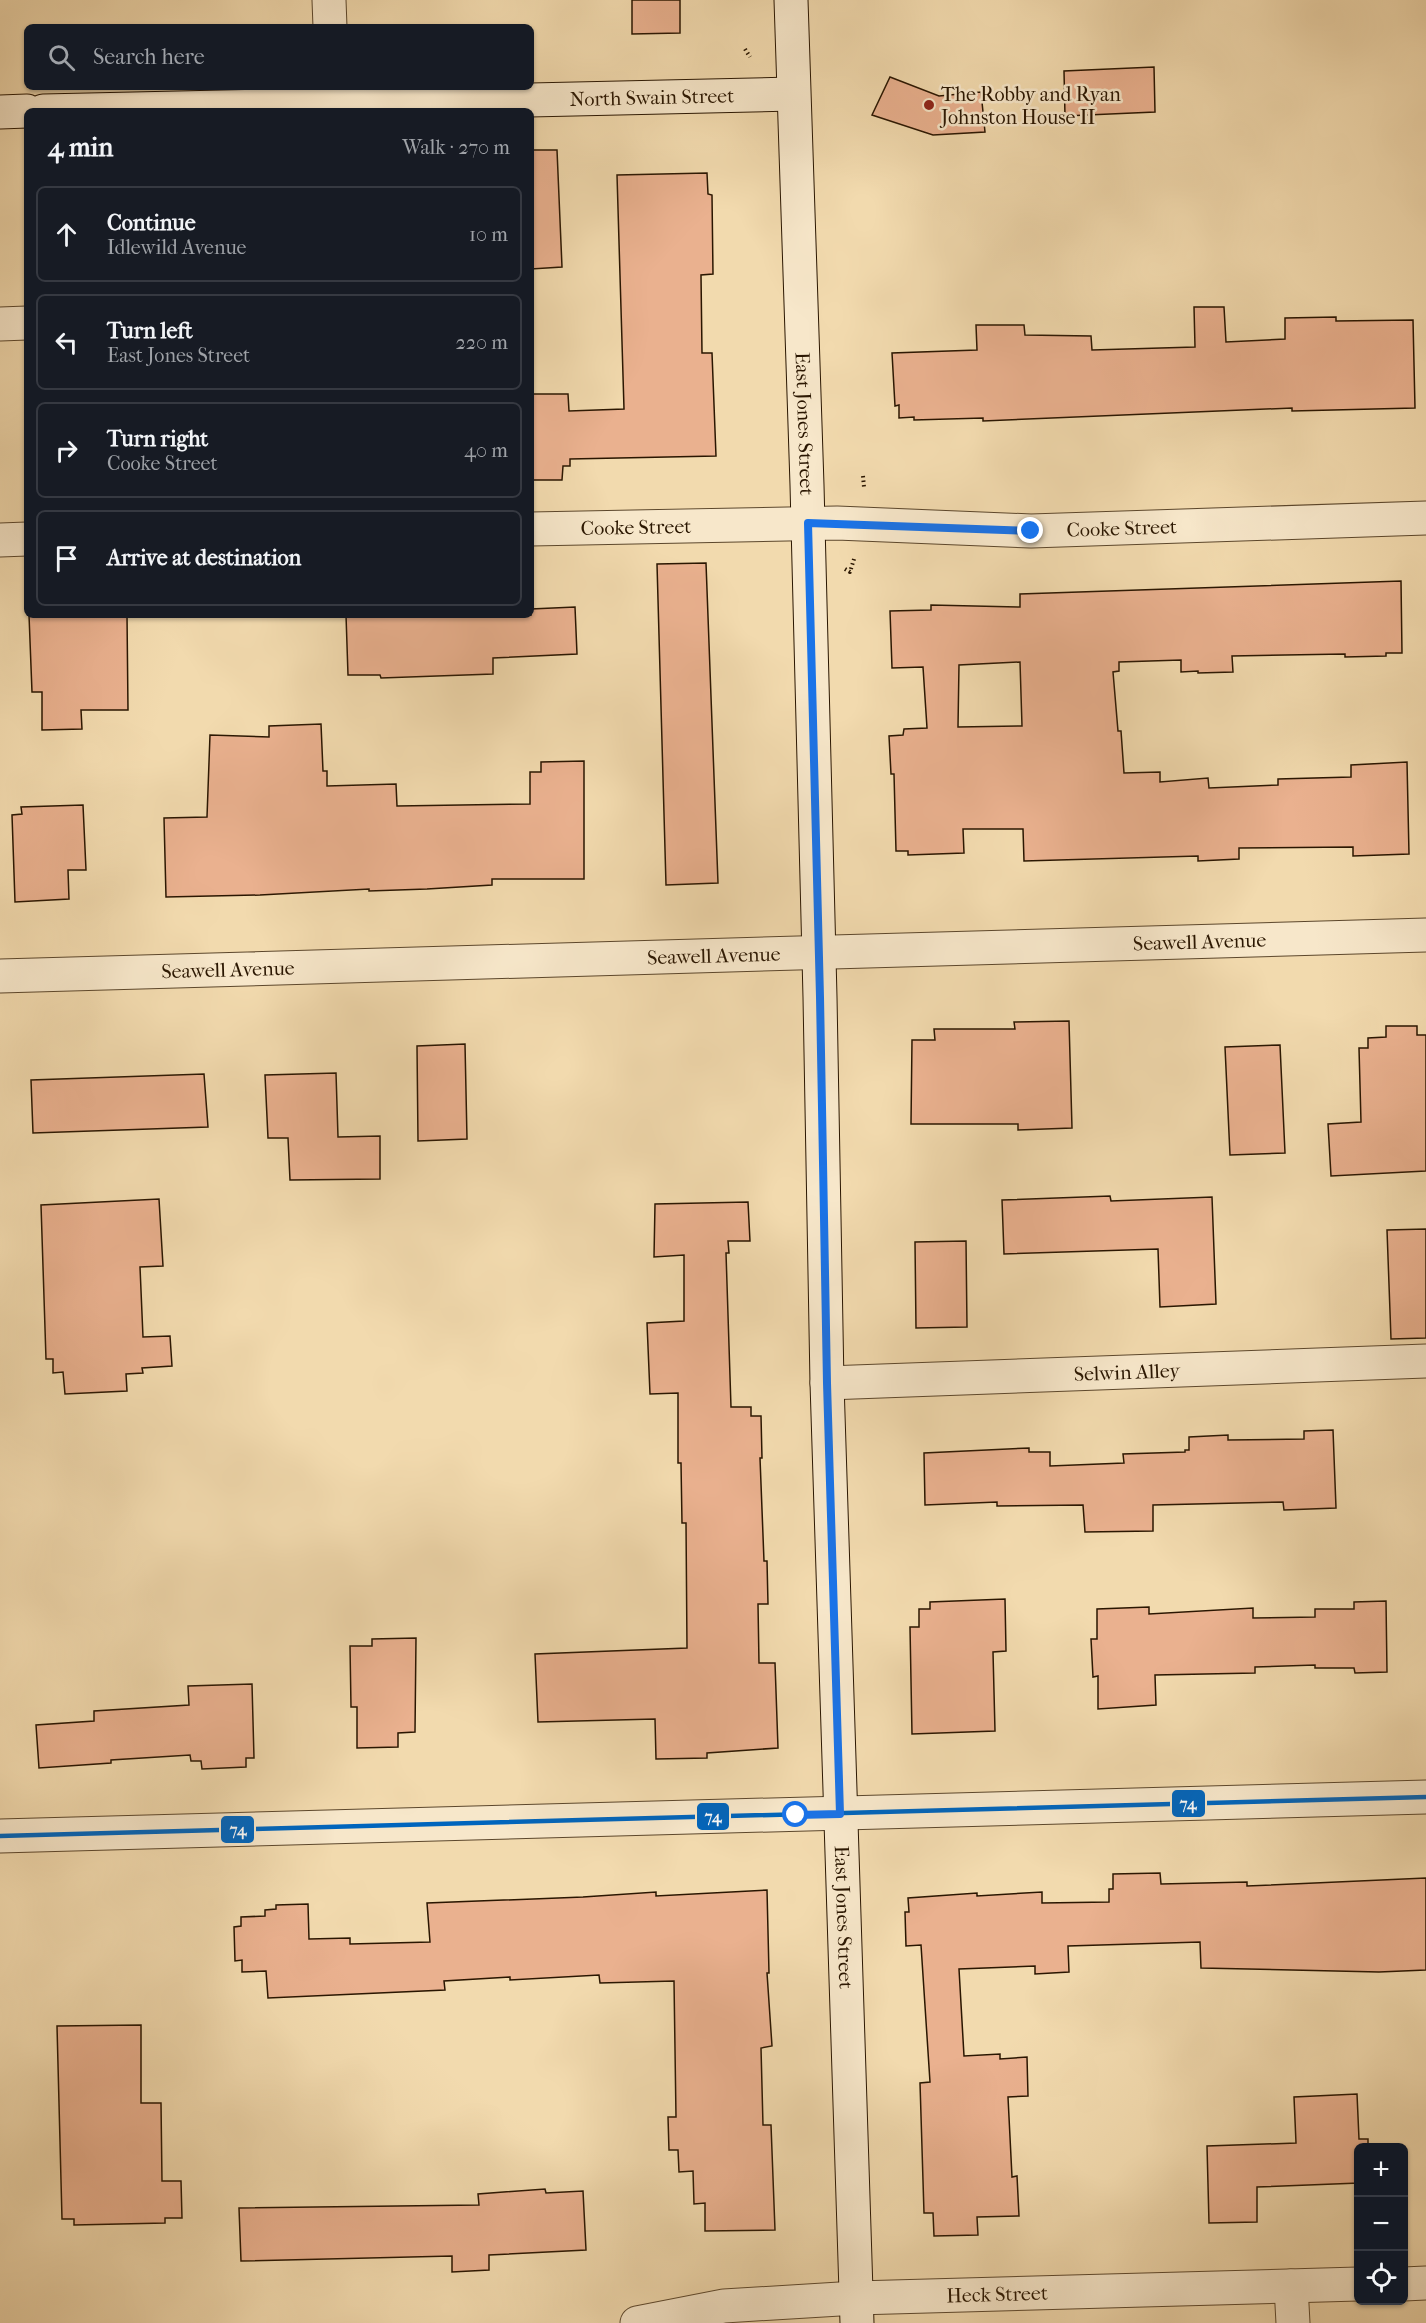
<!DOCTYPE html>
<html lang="en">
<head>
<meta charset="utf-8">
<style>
	:root { --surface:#171b24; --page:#20242c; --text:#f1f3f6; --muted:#9ea1a6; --line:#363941 }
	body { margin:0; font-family:"IM FELL French Canon",serif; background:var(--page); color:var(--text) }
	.controls { position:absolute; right:18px; bottom:18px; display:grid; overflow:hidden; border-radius:9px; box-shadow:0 2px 4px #0004 }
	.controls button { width:54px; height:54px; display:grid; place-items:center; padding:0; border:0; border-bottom:2px solid var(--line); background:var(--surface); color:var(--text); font:30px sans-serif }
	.stop { position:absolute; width:18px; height:18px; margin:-14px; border:4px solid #1a73e8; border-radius:50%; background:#fff }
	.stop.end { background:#1a73e8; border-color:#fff; box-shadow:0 2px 6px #0008 }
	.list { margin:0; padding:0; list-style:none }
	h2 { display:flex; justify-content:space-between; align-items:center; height:78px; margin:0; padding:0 24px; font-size:26px }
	h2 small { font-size:20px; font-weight:400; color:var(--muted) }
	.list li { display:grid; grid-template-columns:39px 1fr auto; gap:18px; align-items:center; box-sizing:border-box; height:96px; margin:0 12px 12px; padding:0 12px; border:2px solid var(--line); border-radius:9px }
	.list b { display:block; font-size:22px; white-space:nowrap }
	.list p { margin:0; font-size:20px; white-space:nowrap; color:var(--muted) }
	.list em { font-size:20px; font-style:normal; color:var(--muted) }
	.icon { flex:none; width:33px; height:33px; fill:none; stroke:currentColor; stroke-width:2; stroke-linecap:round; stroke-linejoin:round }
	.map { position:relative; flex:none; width:1426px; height:2323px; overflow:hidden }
	.search { position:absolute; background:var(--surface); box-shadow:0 2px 4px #0004; left:24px; top:24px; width:510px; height:66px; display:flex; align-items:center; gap:15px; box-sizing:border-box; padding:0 21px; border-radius:9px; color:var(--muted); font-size:22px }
	.panel { position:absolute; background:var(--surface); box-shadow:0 2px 4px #0004; left:24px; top:108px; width:510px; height:510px; border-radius:9px }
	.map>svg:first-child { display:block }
</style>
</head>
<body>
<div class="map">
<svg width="1426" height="2323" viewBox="0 0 1426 2323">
	<rect width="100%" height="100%" fill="#f2daae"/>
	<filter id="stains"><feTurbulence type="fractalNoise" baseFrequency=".00333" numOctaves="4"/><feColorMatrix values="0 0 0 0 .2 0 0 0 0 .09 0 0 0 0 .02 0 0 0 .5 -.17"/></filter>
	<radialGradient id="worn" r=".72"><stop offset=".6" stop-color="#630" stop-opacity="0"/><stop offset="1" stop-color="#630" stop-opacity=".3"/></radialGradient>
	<g fill="#eab18f" stroke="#2a1601" stroke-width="1.5" fill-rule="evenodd">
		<polygon points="632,0 680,0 680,33 632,34"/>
		<polygon points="1154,67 1155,112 1065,116 1064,71"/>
		<polygon points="890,77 939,96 981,92 985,132 933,135 872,115"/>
		<polygon points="531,150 557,150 562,267 531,269"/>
		<polygon points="707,173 708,194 712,195 713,274 701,275 702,353 712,353 716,456 570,459 570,466 563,466 562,480 531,480 531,394 568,394 569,411 624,409 617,175"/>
		<polygon points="1194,307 1224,307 1226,342 1285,339 1285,318 1336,317 1336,321 1413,320 1415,408 1292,411 1292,408 983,421 983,418 914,420 914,417 899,418 899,405 895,406 892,353 977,350 976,325 1024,325 1025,335 1091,336 1092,350 1195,347"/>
		<polygon points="706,563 718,883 666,885 657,564"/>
		<path d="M1401,581L1402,653H1386V656L1345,657V654L1232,656L1233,672L1198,673V671L1181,672V660L1119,662V671L1113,672L1118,731H1121L1124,773L1160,772V782L1208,778L1209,788L1278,785V779L1351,777V765L1407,762L1409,854L1353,856V847L1239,848V859L1198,861V856L1024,861L1023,829H963L964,853L908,855V851H896L894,774H891L889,736L903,735L904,729L927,728L923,667L892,668L890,611L931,610V605L1020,607V594ZM1020,662L1022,726L958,727L959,665Z"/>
		<polygon points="575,607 577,654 493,658 493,674 381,678 380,675 348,675 346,615 531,615 531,609"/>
		<polygon points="29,615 127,615 128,710 81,710 82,729 42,730 42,692 32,692"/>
		<polygon points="321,724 323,771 327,771 327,786 396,784 397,806 530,804 530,772 541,772 541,762 584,761 584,879 492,879 492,885 427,889 369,891 369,889 260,895 166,897 164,818 207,817 210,735 269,737 269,726"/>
		<polygon points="83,805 86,870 68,870 69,899 15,902 12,815 22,814 21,807"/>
		<polygon points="1069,1021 1072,1128 1018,1130 1018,1124 911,1124 912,1040 935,1040 934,1029 1015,1029 1014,1022"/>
		<polygon points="1386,1026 1417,1026 1417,1035 1426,1035 1426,1171 1331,1176 1328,1124 1361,1122 1359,1048 1368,1048 1368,1038 1386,1037"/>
		<polygon points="465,1044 467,1139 418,1141 417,1046"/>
		<polygon points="1280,1045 1285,1153 1230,1155 1225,1047"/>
		<polygon points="336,1073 338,1137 380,1136 380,1179 290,1180 288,1138 268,1138 265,1075"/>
		<polygon points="204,1074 208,1127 33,1133 31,1080"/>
		<polygon points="1110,1196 1111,1201 1212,1197 1216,1304 1160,1307 1158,1249 1004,1254 1002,1200"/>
		<polygon points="159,1199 163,1266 140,1267 143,1337 170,1336 172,1366 142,1368 143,1373 126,1374 127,1391 65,1394 63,1372 53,1373 53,1359 46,1359 41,1205"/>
		<polygon points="748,1202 750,1241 728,1241 729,1253 726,1253 731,1407 751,1407 751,1416 761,1416 762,1458 760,1458 764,1561 767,1561 768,1604 758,1604 759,1663 775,1663 778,1748 707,1753 707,1758 656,1759 655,1719 538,1722 535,1654 687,1648 686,1523 682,1523 681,1463 678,1463 678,1393 650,1394 647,1323 684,1321 684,1255 654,1257 655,1204"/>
		<polygon points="1426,1229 1426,1338 1391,1339 1387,1230"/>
		<polygon points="966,1241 967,1327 916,1328 915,1242"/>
		<polygon points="1333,1430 1336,1508 1284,1510 1283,1502 1153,1505 1153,1531 1085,1532 1083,1505 997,1506 997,1502 925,1505 924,1453 1029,1448 1029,1452 1050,1452 1050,1466 1124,1463 1123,1454 1185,1452 1185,1450 1189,1450 1189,1437 1228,1435 1228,1440 1304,1439 1304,1431"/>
		<polygon points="1005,1599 1006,1651 993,1652 995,1731 912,1734 910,1627 919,1627 919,1609 930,1609 930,1602"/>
		<polygon points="1386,1601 1387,1672 1355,1673 1354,1668 1315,1668 1315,1665 1255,1667 1255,1673 1155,1675 1156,1705 1098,1709 1098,1676 1093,1677 1091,1639 1097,1639 1097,1609 1149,1607 1149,1614 1253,1608 1253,1618 1315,1617 1315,1609 1354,1609 1354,1602"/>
		<polygon points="416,1638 415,1732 398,1733 398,1747 357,1748 357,1707 351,1707 350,1646 372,1646 372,1639"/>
		<polygon points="252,1684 254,1758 246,1758 246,1767 202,1769 201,1761 191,1761 190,1755 111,1760 111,1763 39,1768 36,1725 94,1721 94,1711 189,1705 188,1686"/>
		<polygon points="1160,1873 1161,1884 1247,1882 1247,1886 1426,1878 1426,1970 1379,1972 1201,1968 1200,1942 1068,1946 1069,1972 1035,1974 1035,1966 959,1969 964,2056 1000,2054 1000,2059 1027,2057 1028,2096 1008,2097 1012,2177 1017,2176 1019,2216 977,2217 978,2235 934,2236 933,2213 924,2213 920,2083 930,2082 921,1945 906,1946 905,1912 909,1912 908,1898 977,1893 977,1896 1042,1892 1042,1903 1109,1902 1109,1889 1113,1889 1113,1874"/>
		<polygon points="767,1890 769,1973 767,1973 772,2046 761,2048 763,2125 771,2125 775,2230 705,2231 705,2203 694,2204 693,2171 679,2172 678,2150 669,2150 668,2117 676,2117 674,1981 600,1983 599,1975 510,1980 510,1977 444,1981 445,1990 268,1998 266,1971 242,1972 242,1960 235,1961 234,1927 241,1926 241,1917 265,1916 265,1910 276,1909 276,1905 308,1904 309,1939 350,1938 350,1944 430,1942 427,1903 583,1897 656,1892 656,1896"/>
		<polygon points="141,2025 141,2103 161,2103 162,2181 181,2181 182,2218 165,2218 165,2223 74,2225 74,2219 62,2219 57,2026"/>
		<polygon points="1357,2094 1359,2139 1368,2139 1368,2148 1359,2148 1359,2183 1257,2187 1257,2222 1209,2223 1207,2146 1296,2143 1294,2097"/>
		<polygon points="545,2189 546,2193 583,2191 586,2250 489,2255 489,2270 452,2272 452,2256 241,2261 239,2208 479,2205 478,2194"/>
	</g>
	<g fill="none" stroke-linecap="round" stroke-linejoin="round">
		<defs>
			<g id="street">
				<polyline points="329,0 330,27"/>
				<polyline points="0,324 27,323"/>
				<path id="s1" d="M531,529L837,523L1031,531L1426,518"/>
				<polyline points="0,540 27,539"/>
				<path id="s2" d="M0,976L1426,935"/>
				<path id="s3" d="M827,1383L1426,1361"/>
				<polyline points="0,1836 1426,1797"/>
				<polyline points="1404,2284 1426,2283"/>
				<polyline points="1291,2286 1293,2323"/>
				<path id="s4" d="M637,2323L724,2306L856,2298L1358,2284"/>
			</g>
			<g id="secondary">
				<path id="s5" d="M791,0L807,485L820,997L827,1383L857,2323"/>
				<path id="s6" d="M43,111L792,94"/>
				<polyline points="0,112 27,111"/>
			</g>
		</defs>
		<use href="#street" stroke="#5c472c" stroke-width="35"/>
		<use href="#secondary" stroke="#2a1601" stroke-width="35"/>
		<g stroke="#2a1601" stroke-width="4" stroke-dasharray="1.5 3" stroke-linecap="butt">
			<polyline points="745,49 750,57"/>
			<polyline points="863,476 864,487"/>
			<polyline points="845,569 850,572 854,559"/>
		</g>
		<use href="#street" stroke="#f7e7ca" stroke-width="33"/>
		<use href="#secondary" stroke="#f7e7ca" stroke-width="33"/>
		<defs>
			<polyline id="bus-1" points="0,1836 1426,1797"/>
		</defs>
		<use href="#bus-1" stroke="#f7e7ca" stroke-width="9"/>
		<use href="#bus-1" stroke="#0065bd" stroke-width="4.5"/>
	</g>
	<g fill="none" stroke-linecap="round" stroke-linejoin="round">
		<polyline stroke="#1a73e8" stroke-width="8" points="796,1815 840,1814 827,1383 820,997 808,523 1031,531"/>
	</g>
	<circle fill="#8f2418" stroke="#f7e7ca" stroke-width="2" cx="929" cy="105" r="6"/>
	<g text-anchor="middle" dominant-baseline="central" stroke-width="5" stroke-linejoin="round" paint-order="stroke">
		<g font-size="20" fill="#2a1601" stroke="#f7e7ca" text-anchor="start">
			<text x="941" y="94">The Robby and Ryan<tspan x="941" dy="23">Johnston House II</tspan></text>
		</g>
		<g font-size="20" fill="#2a1601" stroke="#f7e7ca">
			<text stroke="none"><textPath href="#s6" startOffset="609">North Swain Street</textPath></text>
			<text stroke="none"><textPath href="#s5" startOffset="424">East Jones Street</textPath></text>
			<text stroke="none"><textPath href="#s1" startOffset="105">Cooke Street</textPath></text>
			<text stroke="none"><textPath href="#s1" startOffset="591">Cooke Street</textPath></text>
			<text stroke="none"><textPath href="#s2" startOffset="1200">Seawell Avenue</textPath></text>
			<text stroke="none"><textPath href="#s2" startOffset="714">Seawell Avenue</textPath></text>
			<text stroke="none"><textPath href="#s2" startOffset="228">Seawell Avenue</textPath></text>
			<text stroke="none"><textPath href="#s3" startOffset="300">Selwin Alley</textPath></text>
			<text stroke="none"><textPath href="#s5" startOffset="1918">East Jones Street</textPath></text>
			<text stroke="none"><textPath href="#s4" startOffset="362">Heck Street</textPath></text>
		</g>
	</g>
	<g stroke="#f7e7ca" stroke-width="2">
		<rect x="1171" y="1789" width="35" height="29" rx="6" fill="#0065bd"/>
		<rect x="696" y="1802" width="34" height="29" rx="6" fill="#0065bd"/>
		<rect x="220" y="1815" width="35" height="29" rx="6" fill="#0065bd"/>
	</g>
	<g font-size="16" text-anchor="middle" font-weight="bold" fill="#fff">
		<text x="1188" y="1809">74</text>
		<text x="713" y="1822">74</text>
		<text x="238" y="1835">74</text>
	</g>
	<rect width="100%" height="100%" filter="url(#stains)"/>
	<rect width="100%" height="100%" fill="url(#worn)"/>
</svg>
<div class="controls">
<button>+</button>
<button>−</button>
<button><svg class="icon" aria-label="locate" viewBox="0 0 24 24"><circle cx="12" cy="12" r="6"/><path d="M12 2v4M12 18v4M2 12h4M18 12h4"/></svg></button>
</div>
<div class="stop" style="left:796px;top:1815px"></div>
<div class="stop end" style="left:1031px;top:531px"></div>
<div class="search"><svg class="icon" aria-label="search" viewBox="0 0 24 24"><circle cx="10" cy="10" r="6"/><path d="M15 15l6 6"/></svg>Search here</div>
<section class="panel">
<h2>4 min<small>Walk · 270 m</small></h2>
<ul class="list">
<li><svg class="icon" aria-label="ahead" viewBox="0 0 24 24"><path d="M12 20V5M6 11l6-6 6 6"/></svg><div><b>Continue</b><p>Idlewild Avenue</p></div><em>10 m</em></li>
<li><svg class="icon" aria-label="left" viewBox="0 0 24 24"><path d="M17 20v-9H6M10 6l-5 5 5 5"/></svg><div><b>Turn left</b><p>East Jones Street</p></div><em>220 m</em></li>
<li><svg class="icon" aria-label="right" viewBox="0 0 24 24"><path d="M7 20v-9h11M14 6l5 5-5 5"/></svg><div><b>Turn right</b><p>Cooke Street</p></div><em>40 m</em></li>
<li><svg class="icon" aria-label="arrive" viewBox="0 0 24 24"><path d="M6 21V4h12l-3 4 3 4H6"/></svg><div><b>Arrive at destination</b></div></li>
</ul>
</section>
</div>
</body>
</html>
